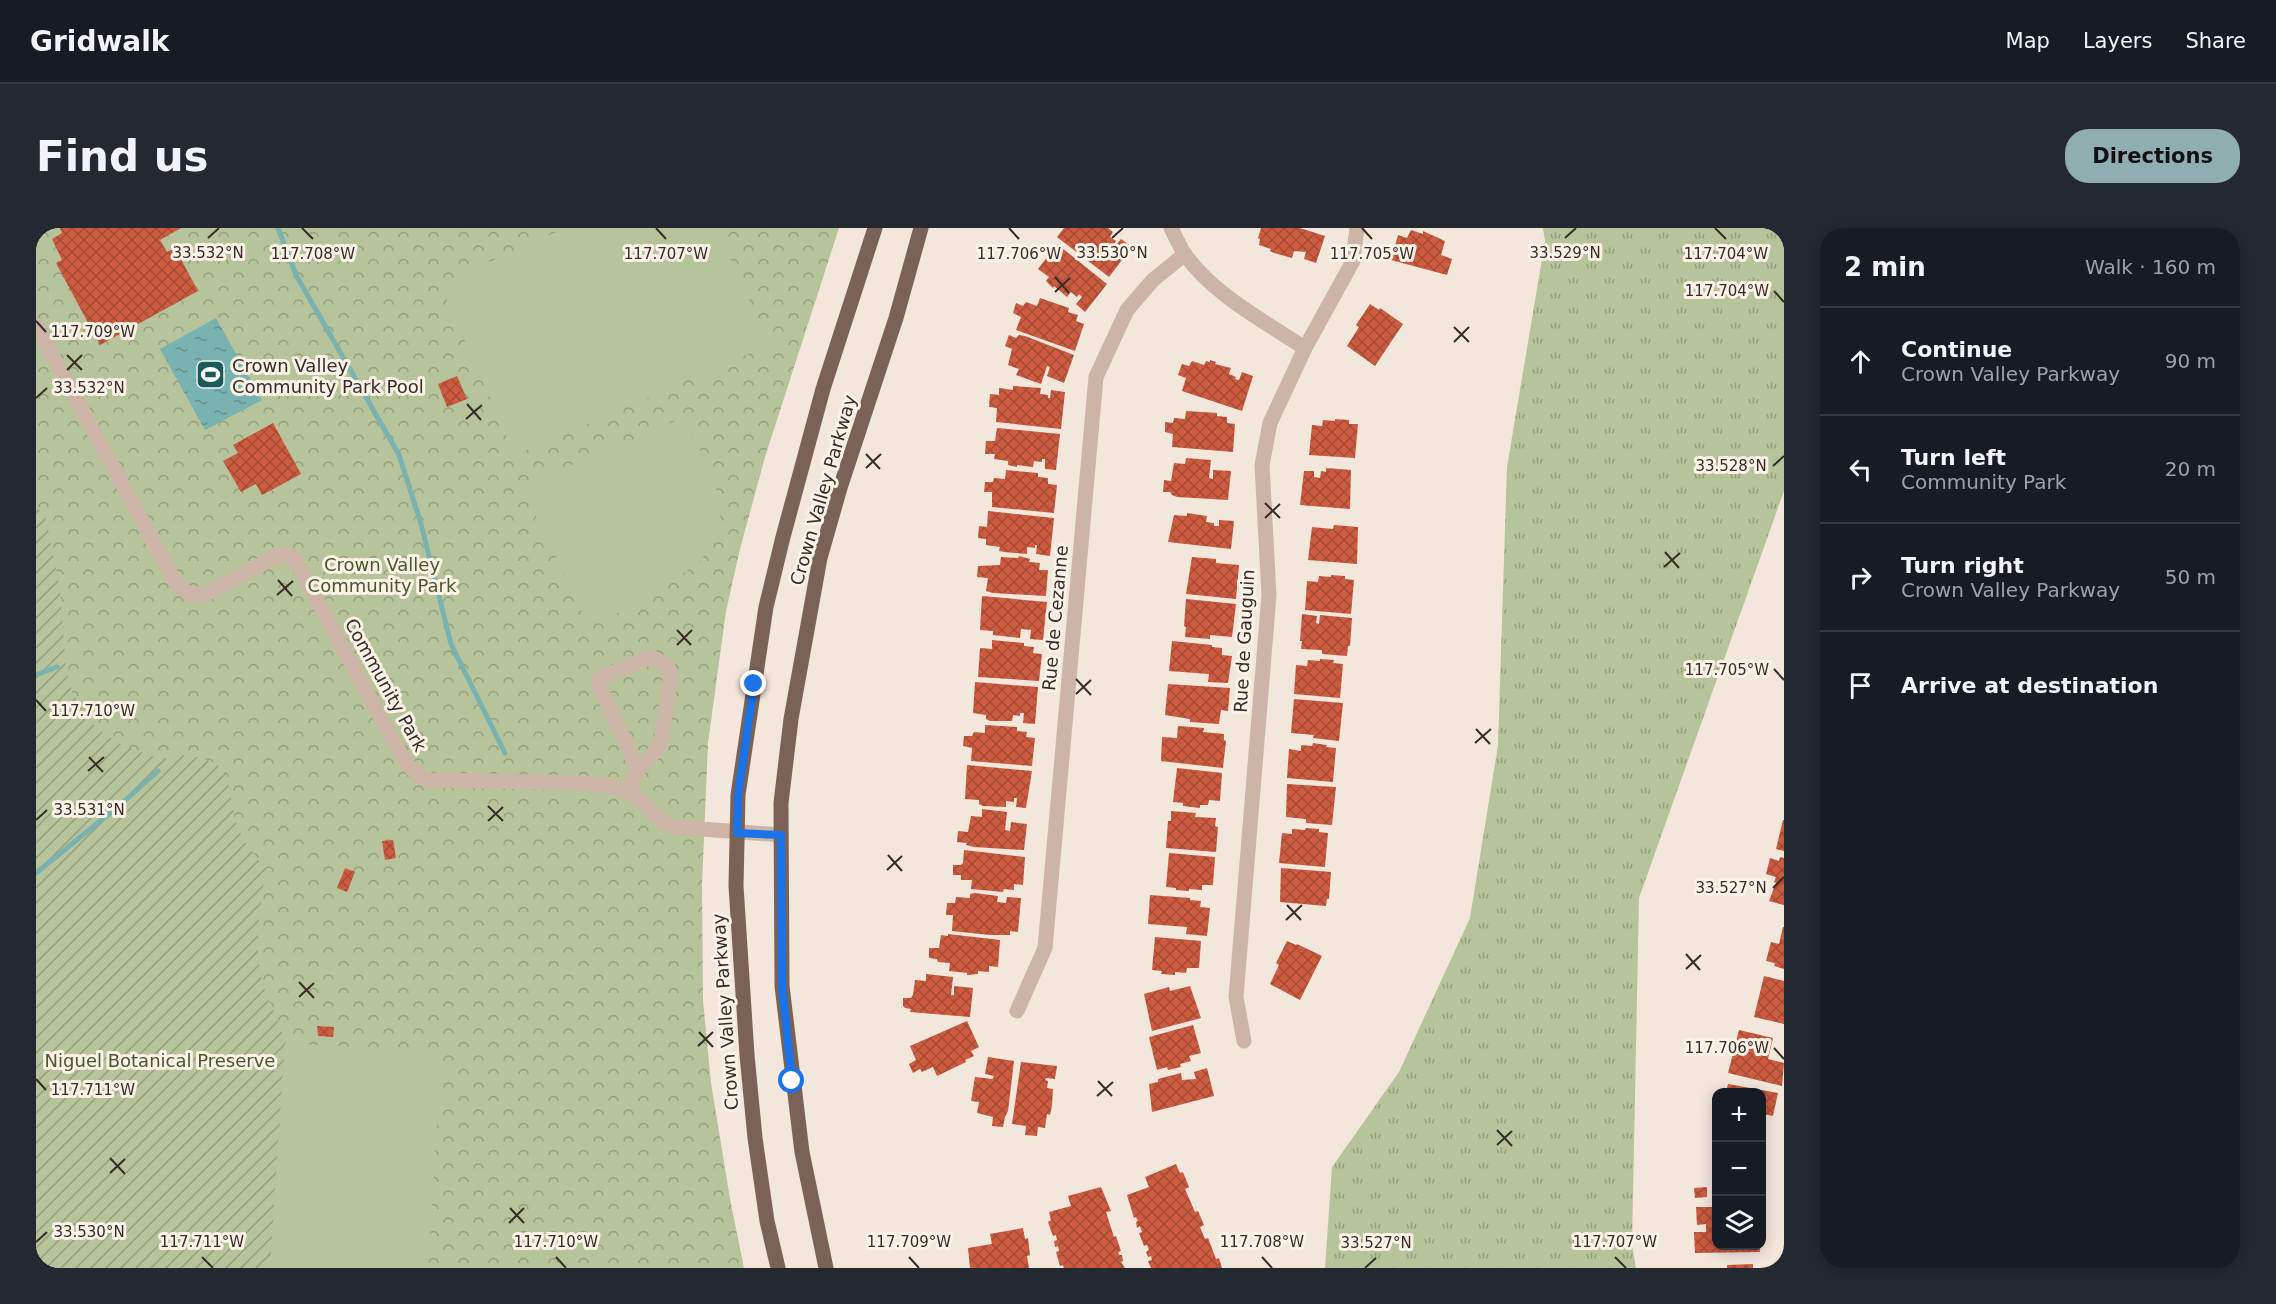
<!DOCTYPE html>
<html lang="en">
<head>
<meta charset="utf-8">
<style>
	:root { --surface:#171b24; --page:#242831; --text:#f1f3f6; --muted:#9ea1a6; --line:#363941; --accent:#90aeb0 }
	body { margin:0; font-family:"DejaVu Sans",sans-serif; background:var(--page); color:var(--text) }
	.controls { position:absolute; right:18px; bottom:18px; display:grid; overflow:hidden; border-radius:12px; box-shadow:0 3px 15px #0003 }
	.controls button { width:54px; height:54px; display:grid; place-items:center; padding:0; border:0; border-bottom:2px solid var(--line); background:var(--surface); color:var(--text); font:30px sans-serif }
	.stop { position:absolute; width:18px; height:18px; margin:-14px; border:4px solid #1a73e8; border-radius:50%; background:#fff }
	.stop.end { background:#1a73e8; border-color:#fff; box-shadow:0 2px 6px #0008 }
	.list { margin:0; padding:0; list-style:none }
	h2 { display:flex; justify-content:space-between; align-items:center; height:78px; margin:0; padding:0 24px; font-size:26px }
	h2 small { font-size:20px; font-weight:400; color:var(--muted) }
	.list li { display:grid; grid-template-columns:39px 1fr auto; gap:18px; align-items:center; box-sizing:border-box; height:108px; padding:0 24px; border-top:2px solid var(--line) }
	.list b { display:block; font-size:22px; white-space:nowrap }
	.list p { margin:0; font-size:20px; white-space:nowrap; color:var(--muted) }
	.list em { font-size:20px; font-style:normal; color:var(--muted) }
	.icon { flex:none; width:33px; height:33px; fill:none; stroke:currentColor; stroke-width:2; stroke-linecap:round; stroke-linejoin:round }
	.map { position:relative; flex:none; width:1748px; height:1040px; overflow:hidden; border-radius:24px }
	header { display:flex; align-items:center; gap:36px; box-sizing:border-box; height:84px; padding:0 30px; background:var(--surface); border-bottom:2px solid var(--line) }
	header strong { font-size:28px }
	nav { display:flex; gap:33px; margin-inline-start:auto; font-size:21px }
	.intro { display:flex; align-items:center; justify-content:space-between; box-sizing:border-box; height:144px; padding:0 36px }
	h1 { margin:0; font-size:42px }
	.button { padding:15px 27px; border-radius:24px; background:var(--accent); color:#111; font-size:21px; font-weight:700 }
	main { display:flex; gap:36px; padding:0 36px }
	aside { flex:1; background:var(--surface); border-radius:24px; box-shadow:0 3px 15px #0003 }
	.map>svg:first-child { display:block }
</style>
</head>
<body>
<header>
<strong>Gridwalk</strong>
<nav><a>Map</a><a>Layers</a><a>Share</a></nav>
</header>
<div class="intro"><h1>Find us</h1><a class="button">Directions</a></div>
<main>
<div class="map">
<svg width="1748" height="1040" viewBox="0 0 1748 1040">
	<defs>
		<pattern id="grass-tufts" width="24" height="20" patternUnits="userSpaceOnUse" patternTransform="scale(1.5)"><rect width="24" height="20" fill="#b7c39a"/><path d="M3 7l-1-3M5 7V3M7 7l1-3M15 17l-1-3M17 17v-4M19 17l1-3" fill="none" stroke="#969f7e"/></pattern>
		<pattern id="forest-crowns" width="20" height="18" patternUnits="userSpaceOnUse" patternTransform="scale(1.5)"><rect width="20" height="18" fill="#b7c39a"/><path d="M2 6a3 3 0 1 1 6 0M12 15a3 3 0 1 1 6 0" fill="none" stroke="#969f7e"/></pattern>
		<pattern id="garden-furrows" width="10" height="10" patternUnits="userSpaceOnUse" patternTransform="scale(1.5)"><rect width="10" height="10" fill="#b7c39a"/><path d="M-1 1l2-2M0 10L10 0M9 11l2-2" fill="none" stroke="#969f7e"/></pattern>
		<pattern id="water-ripples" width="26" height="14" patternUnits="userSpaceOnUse" patternTransform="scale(1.5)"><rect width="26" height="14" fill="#78b2b1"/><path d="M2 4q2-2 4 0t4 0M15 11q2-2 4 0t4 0" fill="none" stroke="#639190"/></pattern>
		<pattern id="building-cross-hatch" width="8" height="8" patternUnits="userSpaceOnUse" patternTransform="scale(1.5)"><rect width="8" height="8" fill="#cc5b40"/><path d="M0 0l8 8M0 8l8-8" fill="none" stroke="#a74b36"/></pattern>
	</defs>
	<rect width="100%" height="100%" fill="#f3e6db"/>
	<polygon fill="url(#grass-tufts)" points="1507,0 1748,0 1748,263 1603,670 1596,1017 1600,1040 1289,1040 1296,939 1363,844 1434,690 1462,517 1471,239 1509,13"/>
	<polygon fill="url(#forest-crowns)" points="0,0 803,0 729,229 704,321 690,383 672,515 666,657 667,773 675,855 694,971 708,1040 0,1040"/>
	<path fill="url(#garden-furrows)" d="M0,278L9,288L24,361L30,440L36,464L52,491L63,502L84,516L125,531L147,527L166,530L181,536L191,547L199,592L207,611L224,634L230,637C225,679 215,722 229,762C236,782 244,794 249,815L234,1040H0Z"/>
	<g fill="#b7c39a">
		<polygon points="529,0 680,0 734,117 479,227 404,56"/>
		<path d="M646,190C664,221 695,273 680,310C670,333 642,350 622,361C607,370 593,380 578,387C570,391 560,393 552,396L486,259Z"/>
		<polygon points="249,815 406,824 392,1040 234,1040"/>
	</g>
	<polygon fill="url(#water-ripples)" points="180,90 226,172 169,202 124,121"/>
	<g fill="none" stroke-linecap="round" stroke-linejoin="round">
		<g stroke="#78b2b1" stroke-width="5">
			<polyline points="242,0 260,47 363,227 385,296 415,416 469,525"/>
			<polyline points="0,447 21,439"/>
			<polyline points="0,645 84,577 122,543"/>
		</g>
	</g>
	<g fill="url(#building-cross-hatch)">
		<polygon points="24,0 145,0 124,12 131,24 139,20 162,63 64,117 20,35 26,32 16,11 26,5"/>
		<polygon points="1028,0 1072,0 1077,4 1074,9 1080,13 1078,16 1080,17 1085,11 1096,19 1073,49 1021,9"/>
		<polygon points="1225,0 1264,0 1289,8 1280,35 1268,31 1270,24 1258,23 1256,30 1238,25 1234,23 1235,21 1223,17 1224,11 1222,10"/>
		<polygon points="1375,2 1387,6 1387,3 1409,13 1405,27 1416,31 1411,47 1355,32 1362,7 1371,10"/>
		<polygon points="1021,16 1071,56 1049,84 1040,76 1046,69 1043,66 1041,69 1035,64 1031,69 1018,58 1017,60 1010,53 1013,49 1002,41"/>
		<polygon points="1004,70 1033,80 1032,84 1042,87 1040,93 1048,96 1039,123 980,102 985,89 977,85 980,75 987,78 990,74 1001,78"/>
		<polygon points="1334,76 1343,82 1344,80 1367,96 1339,138 1311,118 1323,99 1320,97"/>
		<polygon points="973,107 980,110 983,107 989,108 1038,127 1028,155 1011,148 1014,139 1011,138 1005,156 980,147 983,141 972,137 976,121 969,118"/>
		<polygon points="1174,132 1180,134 1179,136 1195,140 1193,146 1200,149 1199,151 1203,152 1206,144 1217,148 1206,183 1146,163 1150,150 1142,147 1146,136 1153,138 1156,133 1168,137 1170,133 1174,134"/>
		<polygon points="421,148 431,171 411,179 402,156"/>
		<polygon points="977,158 1005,160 1004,166 1012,167 1012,170 1014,170 1015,162 1029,164 1025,201 960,194 961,180 953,179 954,166 963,167 963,160 977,162"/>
		<polygon points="1150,183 1181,185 1181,188 1191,189 1191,195 1199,196 1197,224 1136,219 1137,206 1129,204 1129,194 1137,195 1138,190 1149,191"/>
		<polygon points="1299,191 1313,192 1313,196 1322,196 1319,230 1273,227 1276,197 1286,198 1287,192 1299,193"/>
		<polygon points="237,195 265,246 226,267 220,256 205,264 187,233 202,225 197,217"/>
		<polygon points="961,200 1024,206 1020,242 1009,241 1009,231 1006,231 1006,234 998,233 997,239 981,237 981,239 972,237 972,233 958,231 959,226 949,226 950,213 959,213"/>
		<polygon points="1150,230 1175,232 1173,250 1177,251 1177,242 1195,243 1192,272 1141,269 1136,267 1134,264 1127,264 1128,252 1135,253 1138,235 1149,236"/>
		<polygon points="1290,240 1315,242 1314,281 1264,277 1268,243 1278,243 1278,249 1284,250 1285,243 1290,244"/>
		<polygon points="970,242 1002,245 1002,249 1012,250 1012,256 1021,257 1018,285 956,279 956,264 948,264 949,254 957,254 958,250 969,251"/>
		<polygon points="952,283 1018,290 1014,328 1000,326 1001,317 999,317 999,320 991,319 991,326 968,324 963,323 964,319 950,317 950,311 942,310 943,298 951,299"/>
		<polygon points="1151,285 1171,288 1170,294 1178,295 1178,298 1183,298 1183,292 1198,293 1195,321 1132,314 1138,287 1151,288"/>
		<polygon points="1298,297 1322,299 1321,336 1272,332 1276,299 1297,301"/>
		<polygon points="983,328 994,331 993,334 1004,335 1003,342 1012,342 1010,368 957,365 950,363 952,350 941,349 942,338 964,337 965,329 982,330"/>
		<polygon points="1156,329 1180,331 1180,335 1203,337 1200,371 1150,366"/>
		<polygon points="1295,347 1309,348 1309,351 1318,352 1315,386 1269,382 1271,353 1282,354 1283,348 1295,349"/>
		<polygon points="946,368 1011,374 1007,412 994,411 995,402 985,401 984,410 957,407 957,403 944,402"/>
		<polygon points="1150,371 1200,376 1196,409 1174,407 1174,411 1149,409 1150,399 1148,398"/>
		<polygon points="1266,386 1281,388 1280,395 1283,396 1284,387 1316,390 1314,418 1312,418 1311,428 1286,426 1286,422 1265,421 1266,413 1264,413"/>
		<polygon points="956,412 988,415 988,418 998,419 997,425 1006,426 1003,453 942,449 944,420 956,421"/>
		<polygon points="1136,413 1176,417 1176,419 1186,420 1186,427 1196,428 1192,455 1172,454 1173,446 1133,443"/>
		<polygon points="1284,431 1298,432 1297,435 1307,436 1304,470 1258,466 1260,437 1271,438 1272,432 1284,433"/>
		<polygon points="939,454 1002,459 999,496 987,495 988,485 984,485 984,488 977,487 976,493 954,493 950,491 950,487 937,485"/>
		<polygon points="1132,456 1194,460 1192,483 1185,482 1183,496 1154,494 1154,491 1129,487"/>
		<polygon points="1258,471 1307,475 1303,513 1277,510 1278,507 1255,505"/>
		<polygon points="949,497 981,499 981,503 991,504 990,509 999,510 996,538 935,533 936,520 927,518 928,508 936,508 938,504 949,505"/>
		<polygon points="1142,498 1168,500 1167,504 1188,506 1188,512 1190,513 1187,540 1125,533 1126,509 1141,510"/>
		<polygon points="1277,515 1291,517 1290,519 1300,520 1297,554 1251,550 1253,521 1265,523 1265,517 1276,518"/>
		<polygon points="931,537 996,543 990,580 980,579 981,570 978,570 978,574 970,573 970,579 947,578 943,576 943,572 929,571"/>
		<polygon points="1141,540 1186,545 1184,573 1173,572 1172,577 1164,577 1164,580 1147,578 1147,575 1137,574"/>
		<polygon points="1251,556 1300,559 1296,597 1270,595 1270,591 1250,589"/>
		<polygon points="946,581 971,584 969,602 974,603 975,594 991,596 988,622 938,619 930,617 931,615 921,614 922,603 932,604 935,588 946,589"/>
		<polygon points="1135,583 1160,585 1159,589 1180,590 1179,598 1182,599 1180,624 1130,620 1132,593 1135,593"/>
		<polygon points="1747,592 1748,592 1748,623 1740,621"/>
		<polygon points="1270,600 1283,601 1283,604 1292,605 1289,639 1243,635 1246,605 1256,606 1256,601 1269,602"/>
		<polygon points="357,612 360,630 349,632 346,613"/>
		<polygon points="928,622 989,629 987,657 978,656 978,662 968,661 967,664 935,661 936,652 925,652 925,647 917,647 917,637 925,637 927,635"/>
		<polygon points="1133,625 1179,629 1177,657 1166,657 1166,662 1153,661 1153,663 1140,662 1140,660 1130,659"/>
		<polygon points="1744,629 1748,630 1748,677 1733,673 1740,655 1738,654 1740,649 1730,646 1734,630 1743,633"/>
		<polygon points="309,640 319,644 311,664 301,660"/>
		<polygon points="1245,640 1295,644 1293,671 1291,671 1290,678 1244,674"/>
		<polygon points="939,665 962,668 961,674 970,675 971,669 985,670 982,704 974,703 974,707 954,707 916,703 917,687 910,687 911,675 919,675 920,669 934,670 934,666"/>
		<polygon points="1114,667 1154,670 1154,672 1165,673 1164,679 1174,680 1171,708 1150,706 1151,699 1112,696"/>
		<polygon points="1747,699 1748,699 1748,741 1738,738 1739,735 1730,733 1735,714 1743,716"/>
		<polygon points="912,706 964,712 962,739 953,738 953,744 942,743 942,746 931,747 931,745 913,743 914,735 902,734 901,731 893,730 893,720 903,720 905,707 912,708"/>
		<polygon points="1119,709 1165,713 1163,740 1151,740 1150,745 1139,744 1139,747 1125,746 1126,743 1116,742"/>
		<polygon points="1251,713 1260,717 1261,716 1286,728 1264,772 1234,756 1243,737 1240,735"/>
		<polygon points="890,746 917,749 915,767 918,767 918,758 937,760 934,789 874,784 875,781 869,780 867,778 867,770 875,770 877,767 879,752 890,753"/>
		<polygon points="1728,748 1748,753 1748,796 1718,789"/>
		<polygon points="1154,758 1165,790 1116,803 1108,766 1133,759 1134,763"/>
		<polygon points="931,793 943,819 935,823 938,828 929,832 930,834 901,848 897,839 886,844 884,841 877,845 873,836 880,832 874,818"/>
		<polygon points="1157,797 1165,825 1153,828 1155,833 1144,836 1145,839 1132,842 1131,839 1121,842 1113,809"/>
		<polygon points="281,798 298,799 297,809 282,808"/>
		<polygon points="1703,802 1737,810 1732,831 1748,835 1746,858 1692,845"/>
		<polygon points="952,829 978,833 972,883 969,889 967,899 956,898 957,889 941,885 943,874 935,873 939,849 957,851 958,848 949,846"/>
		<polygon points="985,834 1021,838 1019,851 1010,850 1009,852 1012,853 1011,860 1017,861 1016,877 1014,887 1011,886 1009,900 1002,899 1001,908 989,907 990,898 976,896"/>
		<polygon points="1171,840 1178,868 1116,884 1113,856 1122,854 1122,851 1145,845 1146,852 1160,851 1158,844"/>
		<polygon points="1692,856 1742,865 1737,888 1726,886 1726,864 1690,864"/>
		<polygon points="1140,936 1144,945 1147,944 1153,959 1149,961 1159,984 1162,983 1168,997 1164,999 1169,1011 1172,1010 1180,1031 1183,1030 1186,1040 1115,1040 1112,1033 1116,1032 1115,1028 1112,1029 1110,1024 1113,1022 1111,1017 1108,1018 1103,1005 1106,1004 1104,998 1101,1000 1100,994 1102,993 1100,989 1098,990 1091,967 1113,959 1109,949"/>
		<polygon points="1065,959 1075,983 1070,984 1078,1009 1080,1008 1085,1023 1082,1024 1083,1027 1086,1027 1087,1033 1085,1034 1089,1040 1028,1040 1027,1037 1024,1038 1020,1024 1023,1023 1022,1018 1019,1019 1018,1013 1021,1012 1020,1007 1017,1008 1012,994 1015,992 1013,984 1035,978 1032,968"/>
		<polygon points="1671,959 1671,969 1659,970 1658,960"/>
		<polygon points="1660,979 1680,979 1680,1018 1724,1018 1724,1024 1659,1025 1658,1004 1670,1004 1670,996 1661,997"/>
		<polygon points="987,1000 989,1011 992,1010 994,1027 991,1028 993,1040 934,1040 932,1020 956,1016 954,1006"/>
		<polygon points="1717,1036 1717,1040 1691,1040 1691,1037"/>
	</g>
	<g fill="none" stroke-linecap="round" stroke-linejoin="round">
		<g stroke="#ccb5a6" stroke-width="15">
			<path d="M1135,0C1139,8 1143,17 1148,25C1176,66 1229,94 1269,120"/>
			<polyline points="0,97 141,357 152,365 168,367 241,328 247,326 258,330 369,534 384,549 393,552 544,555 574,558 594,564 627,594 639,599 745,607"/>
			<polyline points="594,564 600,544 615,529 625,514 635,446 631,437 615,429 568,448 563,451 563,458 594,523 600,544"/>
			<polyline points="981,783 1009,720 1060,149 1091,82 1117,52 1149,26"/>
			<polyline points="1208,813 1200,769 1233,367 1226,237 1234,195 1269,120 1317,33 1321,0"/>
		</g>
		<g stroke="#7a6257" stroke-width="15">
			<polyline points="742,1040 731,993 719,910 711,827 700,658 702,567 730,379 747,309 787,161 839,0"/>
			<polyline points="790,1040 766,924 746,758 745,575 755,491 784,330 804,260 860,90 885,0"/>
		</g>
	</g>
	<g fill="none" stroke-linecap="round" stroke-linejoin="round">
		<polyline stroke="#1a73e8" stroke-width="8" points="718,456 702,567 701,605 745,607 746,758 756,853"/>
	</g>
	<path fill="none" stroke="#382c27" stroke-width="2" d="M266,0L277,11M620,0L630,11M973,0L983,11M1326,0L1336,11M1679,0L1690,11M172,10L183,0M1076,10L1087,0M1529,10L1540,0M1019,49L1033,65M1738,63L1748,74M1019,64L1034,50M0,93L10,104M1418,99L1433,114M1418,114L1433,99M31,127L46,142M31,142L46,127M0,170L11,160M431,176L445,192M430,191L446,177M830,226L844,241M1737,238L1748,228M830,240L845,226M1229,275L1244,290M1229,290L1244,276M1629,324L1643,340M1628,339L1644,325M242,352L256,368M241,367L257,353M641,402L655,417M641,417L656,402M1738,441L1748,452M1040,451L1055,467M1040,466L1055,452M0,472L10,483M1440,501L1454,516M1439,515L1455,501M53,529L67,544M52,543L68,529M452,578L467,593M0,592L11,582M452,593L467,579M852,627L866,643M851,642L866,628M1737,660L1748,649M1251,677L1265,692M1250,692L1266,677M1650,726L1664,742M1650,741L1665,727M263,754L278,770M263,769L278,755M663,804L677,819M662,818L677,804M1738,820L1748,831M0,851L10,862M1062,853L1076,868M1061,868L1077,854M1461,902L1476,918M1461,917L1476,903M74,930L89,946M74,945L89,931M474,980L488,995M473,995L488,980M0,1014L11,1004M166,1029L177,1040M520,1029L530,1040M873,1029L883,1040M1226,1029L1236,1040M1579,1029L1590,1040M1329,1040L1340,1030"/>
	<defs>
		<symbol id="stadium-square" viewBox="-11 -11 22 22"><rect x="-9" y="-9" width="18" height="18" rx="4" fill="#1a5a5b" stroke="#faf1e7"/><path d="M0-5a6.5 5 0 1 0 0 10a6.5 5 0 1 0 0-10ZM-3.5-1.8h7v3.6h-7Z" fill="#fff"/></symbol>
	</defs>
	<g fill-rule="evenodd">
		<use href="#stadium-square" x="158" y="130" width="33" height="33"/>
	</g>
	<g text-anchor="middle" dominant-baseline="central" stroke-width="6" stroke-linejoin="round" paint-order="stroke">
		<g font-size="18" fill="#382c27" stroke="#faf1e7" text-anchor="start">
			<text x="196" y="137">Crown Valley<tspan x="196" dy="21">Community Park Pool</tspan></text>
		</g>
		<g font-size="18" fill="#382c27" stroke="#faf1e7">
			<text transform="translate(787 262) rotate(-74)">Crown Valley Parkway</text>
			<text transform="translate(1019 390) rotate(-85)">Rue de Cezanne</text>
			<text transform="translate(1208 413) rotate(-87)">Rue de Gauguin</text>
			<text transform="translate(350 457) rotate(61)">Community Park</text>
			<text transform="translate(689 784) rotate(-94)">Crown Valley Parkway</text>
		</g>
		<g font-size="18" fill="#49572a" stroke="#faf1e7">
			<text x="346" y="336">Crown Valley<tspan x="346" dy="21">Community Park</tspan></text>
			<text x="124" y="832">Niguel Botanical Preserve</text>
		</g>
	</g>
	<g font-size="15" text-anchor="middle" fill="#382c27" stroke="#faf1e7" stroke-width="6" stroke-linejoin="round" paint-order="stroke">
		<text x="172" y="30">33.532°N</text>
		<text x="1076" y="30">33.530°N</text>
		<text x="1529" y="30">33.529°N</text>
		<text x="1690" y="31">117.704°W</text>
		<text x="277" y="31">117.708°W</text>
		<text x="630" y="31">117.707°W</text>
		<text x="983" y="31">117.706°W</text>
		<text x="1336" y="31">117.705°W</text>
		<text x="1691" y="68">117.704°W</text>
		<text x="57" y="109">117.709°W</text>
		<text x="53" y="165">33.532°N</text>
		<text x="1695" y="243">33.528°N</text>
		<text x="1691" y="447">117.705°W</text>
		<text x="57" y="488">117.710°W</text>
		<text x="53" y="587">33.531°N</text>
		<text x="1695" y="665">33.527°N</text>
		<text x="1691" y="825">117.706°W</text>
		<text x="57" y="867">117.711°W</text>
		<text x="53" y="1009">33.530°N</text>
		<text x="166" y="1019">117.711°W</text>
		<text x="520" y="1019">117.710°W</text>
		<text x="873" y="1019">117.709°W</text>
		<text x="1226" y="1019">117.708°W</text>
		<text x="1579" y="1019">117.707°W</text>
		<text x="1340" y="1020">33.527°N</text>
	</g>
</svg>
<div class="controls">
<button>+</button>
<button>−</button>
<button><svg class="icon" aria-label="layers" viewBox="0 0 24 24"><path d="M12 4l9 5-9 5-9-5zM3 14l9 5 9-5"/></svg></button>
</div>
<div class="stop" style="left:756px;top:853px"></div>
<div class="stop end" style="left:718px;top:456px"></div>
</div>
<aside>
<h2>2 min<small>Walk · 160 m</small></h2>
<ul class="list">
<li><svg class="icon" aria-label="ahead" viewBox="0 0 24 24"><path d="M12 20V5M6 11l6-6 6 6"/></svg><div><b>Continue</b><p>Crown Valley Parkway</p></div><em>90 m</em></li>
<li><svg class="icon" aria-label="left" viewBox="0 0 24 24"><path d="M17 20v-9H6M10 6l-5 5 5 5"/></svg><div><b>Turn left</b><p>Community Park</p></div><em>20 m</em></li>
<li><svg class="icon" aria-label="right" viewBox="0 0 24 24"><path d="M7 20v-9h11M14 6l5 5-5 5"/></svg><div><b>Turn right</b><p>Crown Valley Parkway</p></div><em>50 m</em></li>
<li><svg class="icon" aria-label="arrive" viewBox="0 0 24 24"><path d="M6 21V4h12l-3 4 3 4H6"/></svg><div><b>Arrive at destination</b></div></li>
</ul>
</aside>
</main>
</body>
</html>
